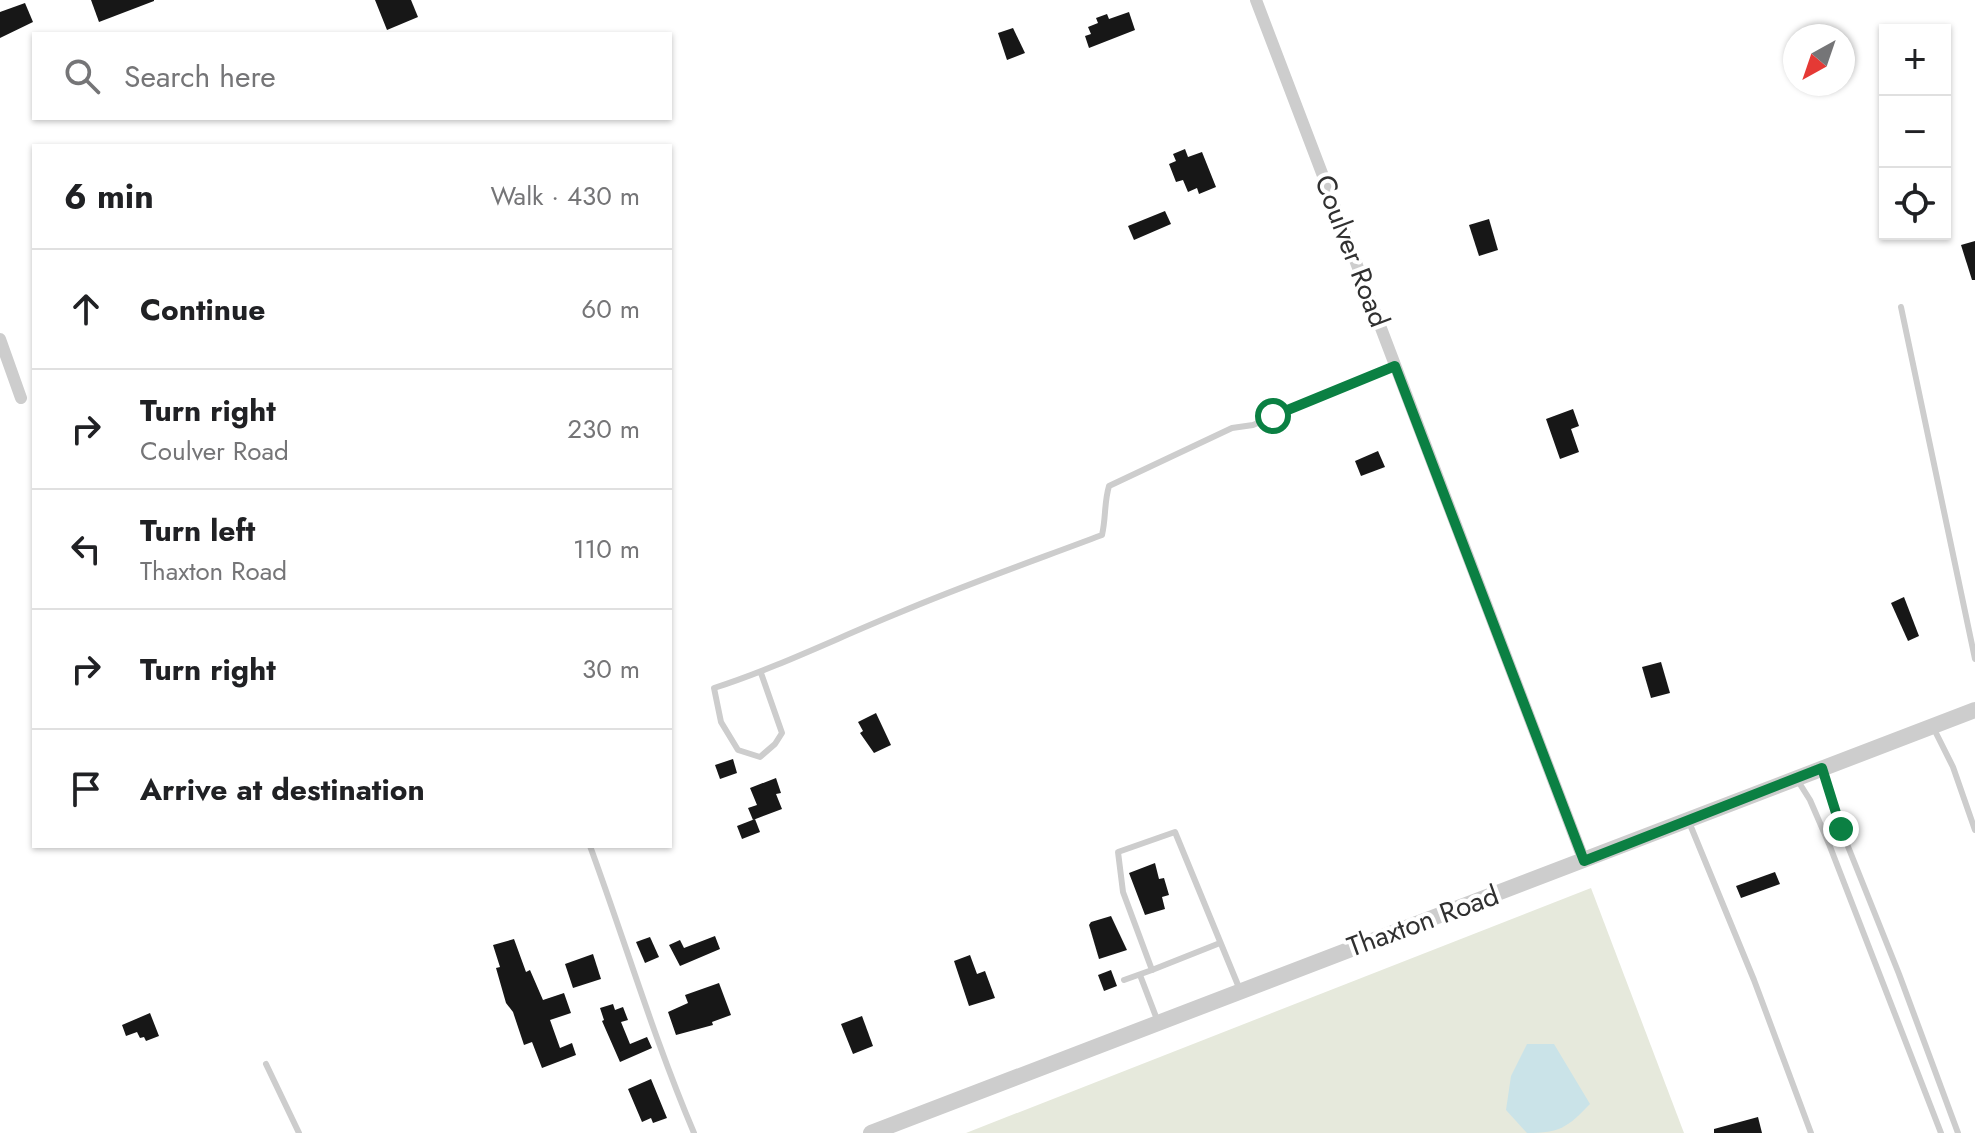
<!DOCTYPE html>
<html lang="en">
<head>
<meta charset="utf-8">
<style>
	:root { --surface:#fff; --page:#f2f2f2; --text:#202124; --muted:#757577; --line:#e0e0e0 }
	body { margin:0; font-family:Jost,sans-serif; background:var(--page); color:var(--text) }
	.controls { position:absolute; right:24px; top:24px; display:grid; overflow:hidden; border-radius:0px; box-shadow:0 2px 6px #0004 }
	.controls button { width:72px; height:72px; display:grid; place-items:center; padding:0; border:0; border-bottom:2px solid var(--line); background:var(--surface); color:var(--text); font:40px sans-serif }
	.compass { position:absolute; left:1783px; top:24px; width:72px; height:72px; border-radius:50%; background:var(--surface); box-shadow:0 2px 6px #0004; rotate:220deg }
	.stop { position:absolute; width:24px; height:24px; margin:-18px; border:6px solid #0b8043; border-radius:50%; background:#fff }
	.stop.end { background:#0b8043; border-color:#fff; box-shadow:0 2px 8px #0008 }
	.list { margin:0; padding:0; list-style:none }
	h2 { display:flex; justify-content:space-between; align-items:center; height:104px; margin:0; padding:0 32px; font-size:34px }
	h2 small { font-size:26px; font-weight:400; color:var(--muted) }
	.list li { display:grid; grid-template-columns:52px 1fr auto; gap:24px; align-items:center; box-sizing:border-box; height:120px; padding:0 32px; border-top:2px solid var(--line) }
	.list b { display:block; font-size:30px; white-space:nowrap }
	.list p { margin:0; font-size:26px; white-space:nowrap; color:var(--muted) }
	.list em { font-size:26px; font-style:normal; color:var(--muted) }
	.icon { flex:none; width:44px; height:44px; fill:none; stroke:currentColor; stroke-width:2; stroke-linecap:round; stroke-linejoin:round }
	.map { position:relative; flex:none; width:1975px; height:1133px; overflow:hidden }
	.search { position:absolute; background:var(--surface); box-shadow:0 2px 6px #0004; left:32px; top:32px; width:640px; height:88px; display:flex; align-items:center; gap:20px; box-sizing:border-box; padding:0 28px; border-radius:0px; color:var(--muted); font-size:30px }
	.panel { position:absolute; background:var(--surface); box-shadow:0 2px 6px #0004; left:32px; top:144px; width:640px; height:704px; border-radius:0px }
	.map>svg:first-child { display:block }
</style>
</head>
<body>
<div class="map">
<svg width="1975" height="1133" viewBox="0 0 1975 1133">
	<rect width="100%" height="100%" fill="#fff"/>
	<polygon fill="#e6e9dc" points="1591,888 1684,1133 966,1133"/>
	<path fill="#cae3e8" d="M1527,1044H1554L1590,1104C1568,1127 1560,1133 1527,1133L1506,1110L1511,1076Z"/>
	<g fill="#171717">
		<polygon points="91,0 154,0 154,1 99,22"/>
		<polygon points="375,0 411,0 418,17 387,30"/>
		<polygon points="25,3 33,22 0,38 0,12"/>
		<polygon points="1129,12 1135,30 1089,48 1085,36 1091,34 1088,27 1098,23 1096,18 1107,14 1109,19"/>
		<polygon points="1013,28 1025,53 1007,60 998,33"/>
		<polygon points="1185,149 1188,157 1202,152 1216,187 1199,194 1197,188 1188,192 1183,180 1176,182 1169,164 1176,161 1173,154"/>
		<polygon points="1165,211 1171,224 1134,240 1128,226"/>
		<polygon points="1489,219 1498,250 1479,256 1469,225"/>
		<polygon points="1975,241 1975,280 1972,280 1961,245"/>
		<polygon points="1573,409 1579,426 1571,429 1579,452 1560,459 1546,419"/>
		<polygon points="1378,451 1385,467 1361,476 1355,461"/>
		<polygon points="1904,597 1919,636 1908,641 1891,603"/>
		<polygon points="1661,662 1670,693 1651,698 1642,667"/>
		<polygon points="876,713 891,745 874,753 860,733 863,731 858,722"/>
		<polygon points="733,759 737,773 720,779 715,765"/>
		<polygon points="776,778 781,793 776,794 782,809 753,820 748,808 757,805 750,788"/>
		<polygon points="755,819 760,832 742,839 737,826"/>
		<polygon points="1155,863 1159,879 1164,878 1169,895 1162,897 1165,909 1145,915 1129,873"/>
		<polygon points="1775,872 1780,884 1741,898 1736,886"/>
		<polygon points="1111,916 1127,950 1099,959 1089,925 1091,922"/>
		<polygon points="715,936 720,949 680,966 669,945 680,940 684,948"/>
		<polygon points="650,937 659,957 645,963 636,942"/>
		<polygon points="514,939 526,972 530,970 543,1000 564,993 571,1013 550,1020 560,1048 572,1043 576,1055 542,1068 532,1042 524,1045 513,1012 506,1003 496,968 500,967 493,945"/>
		<polygon points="593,954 601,979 573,988 565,964"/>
		<polygon points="970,955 977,974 985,971 995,998 969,1006 954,961"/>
		<polygon points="1111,970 1117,986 1104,991 1098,975"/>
		<polygon points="719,983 731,1015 712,1022 713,1025 676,1035 668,1012 688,1003 685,995"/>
		<polygon points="613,1004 615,1010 623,1007 628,1020 621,1022 630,1044 647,1037 652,1048 620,1062 602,1021 604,1020 600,1008"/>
		<polygon points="150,1013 159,1036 146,1041 144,1037 140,1038 137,1032 126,1036 122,1025"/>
		<polygon points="862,1016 873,1046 853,1054 841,1024"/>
		<polygon points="651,1079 667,1118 653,1123 651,1118 642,1122 628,1089"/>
		<polygon points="1758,1117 1762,1133 1714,1133 1714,1129"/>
	</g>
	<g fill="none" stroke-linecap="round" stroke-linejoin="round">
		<g stroke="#cdcdcd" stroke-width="6">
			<polyline points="1901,307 1975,659"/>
			<path d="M761,673L782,733L775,744L760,757L738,750L721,722L714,688C776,668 835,639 896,614C964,585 1033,561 1102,535C1106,518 1104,503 1109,486L1232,428L1253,425L1395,366"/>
			<polyline points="1934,729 1953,767 1975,830"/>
			<polyline points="1824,771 1841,829 1899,974 1958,1133"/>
			<polyline points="1798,781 1810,800 1829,844 1941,1133"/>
			<polyline points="1689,822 1754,980 1811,1133"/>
			<path d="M590,846C625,941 654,1039 694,1133"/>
			<polyline points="1220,943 1152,970 1123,892 1118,852 1175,832 1240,990"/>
			<polyline points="1140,975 1158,1022"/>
			<polyline points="1124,980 1152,970"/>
			<polyline points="266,1064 299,1133"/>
		</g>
		<g stroke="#cdcdcd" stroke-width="12">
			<polyline points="1256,0 1584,861"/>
			<polyline points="0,339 21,398"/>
		</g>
		<polyline stroke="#cdcdcd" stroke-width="16" points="871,1133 1975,710"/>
	</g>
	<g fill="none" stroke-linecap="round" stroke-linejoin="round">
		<polyline stroke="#0b8043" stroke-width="10" points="1273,416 1395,366 1584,861 1822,768 1841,829"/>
	</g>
	<g text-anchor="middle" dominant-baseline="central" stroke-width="8" stroke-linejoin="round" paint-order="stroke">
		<g font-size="28" fill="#303030" stroke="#fff">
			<text transform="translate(1352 251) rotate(69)">Coulver Road</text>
			<text transform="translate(1423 921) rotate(-20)">Thaxton Road</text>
		</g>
	</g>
</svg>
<div class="controls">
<button>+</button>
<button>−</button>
<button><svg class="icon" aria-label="locate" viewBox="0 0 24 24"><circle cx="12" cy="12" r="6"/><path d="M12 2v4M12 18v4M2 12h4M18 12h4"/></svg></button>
</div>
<svg class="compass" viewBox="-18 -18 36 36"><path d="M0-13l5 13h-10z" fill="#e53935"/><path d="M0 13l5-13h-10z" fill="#757577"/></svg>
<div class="stop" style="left:1273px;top:416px"></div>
<div class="stop end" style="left:1841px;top:829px"></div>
<div class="search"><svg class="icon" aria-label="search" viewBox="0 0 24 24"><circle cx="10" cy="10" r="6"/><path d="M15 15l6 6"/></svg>Search here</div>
<section class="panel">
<h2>6 min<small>Walk · 430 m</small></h2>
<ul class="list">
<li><svg class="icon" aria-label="ahead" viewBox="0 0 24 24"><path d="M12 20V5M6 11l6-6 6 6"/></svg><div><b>Continue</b></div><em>60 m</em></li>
<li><svg class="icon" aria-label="right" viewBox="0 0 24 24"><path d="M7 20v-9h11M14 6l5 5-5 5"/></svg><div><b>Turn right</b><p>Coulver Road</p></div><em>230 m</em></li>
<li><svg class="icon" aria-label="left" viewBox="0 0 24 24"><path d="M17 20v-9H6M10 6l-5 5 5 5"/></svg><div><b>Turn left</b><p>Thaxton Road</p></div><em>110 m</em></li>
<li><svg class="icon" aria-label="right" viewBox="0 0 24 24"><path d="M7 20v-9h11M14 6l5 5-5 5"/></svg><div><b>Turn right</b></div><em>30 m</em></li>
<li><svg class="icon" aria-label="arrive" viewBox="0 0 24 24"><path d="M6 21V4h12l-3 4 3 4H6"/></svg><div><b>Arrive at destination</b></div></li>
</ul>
</section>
</div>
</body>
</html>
